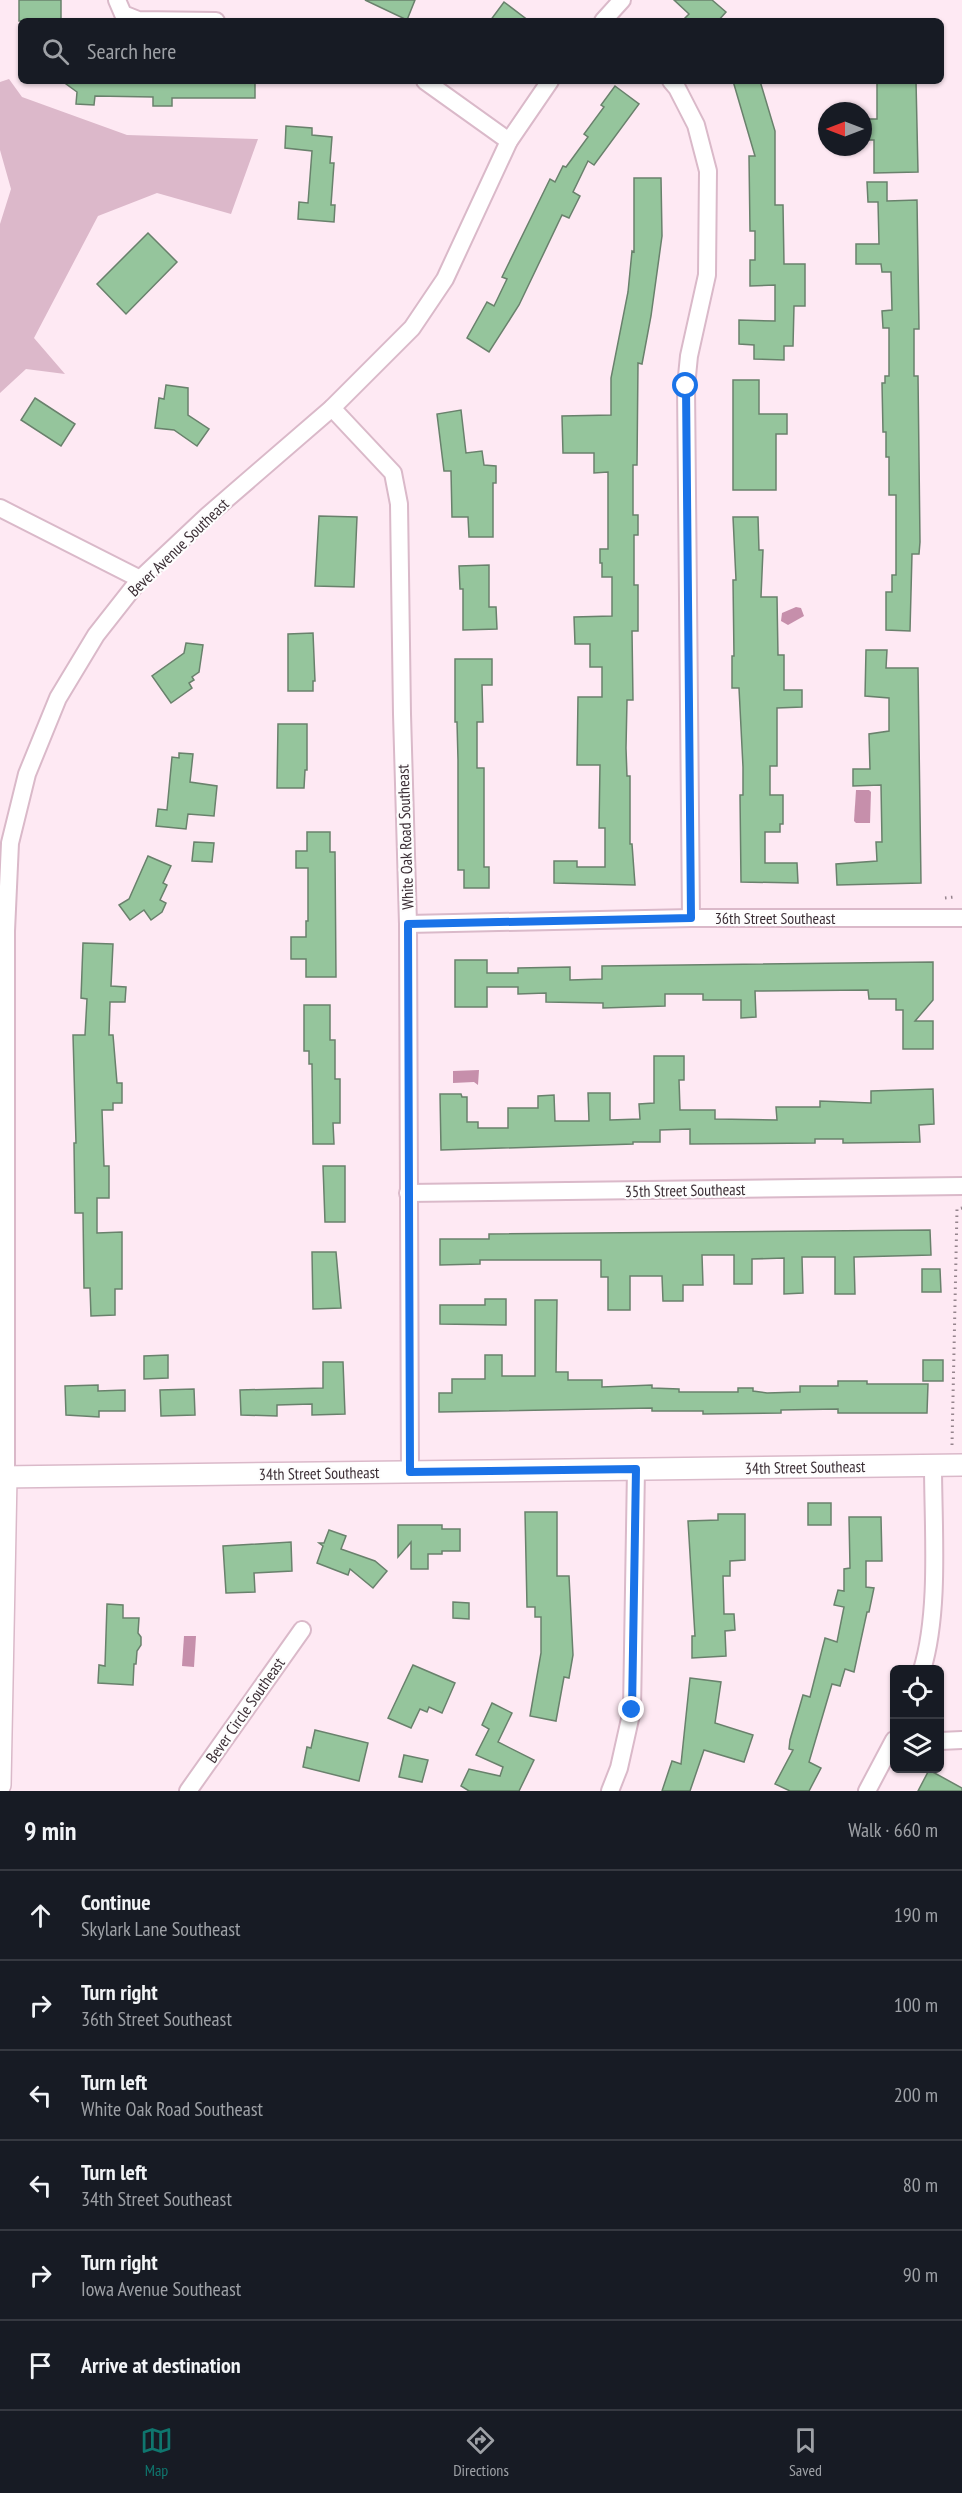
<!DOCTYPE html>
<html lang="en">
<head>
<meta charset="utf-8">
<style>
	:root { --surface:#171b24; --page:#20242c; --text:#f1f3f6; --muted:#9ea1a6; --line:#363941; --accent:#0f766e }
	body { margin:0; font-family:"PT Sans Narrow",sans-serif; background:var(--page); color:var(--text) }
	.controls { position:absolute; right:18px; bottom:18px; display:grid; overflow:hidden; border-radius:9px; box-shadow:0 2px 4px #0004 }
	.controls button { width:54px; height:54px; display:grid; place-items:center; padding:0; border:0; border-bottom:2px solid var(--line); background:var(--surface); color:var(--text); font:30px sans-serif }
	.compass { position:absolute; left:818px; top:102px; width:54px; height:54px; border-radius:50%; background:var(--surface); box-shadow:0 2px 4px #0004; rotate:270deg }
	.stop { position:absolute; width:18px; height:18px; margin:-14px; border:4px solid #1a73e8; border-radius:50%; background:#fff }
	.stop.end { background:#1a73e8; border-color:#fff; box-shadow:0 2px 6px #0008 }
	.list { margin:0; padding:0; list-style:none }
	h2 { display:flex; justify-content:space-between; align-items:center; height:78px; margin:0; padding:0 24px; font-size:26px }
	h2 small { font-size:20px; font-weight:400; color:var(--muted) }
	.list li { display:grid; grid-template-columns:39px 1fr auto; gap:18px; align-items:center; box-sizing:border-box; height:90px; padding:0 24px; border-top:2px solid var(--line) }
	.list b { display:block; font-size:22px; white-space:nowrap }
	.list p { margin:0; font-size:20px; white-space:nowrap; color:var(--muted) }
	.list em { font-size:20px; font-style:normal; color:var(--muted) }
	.icon { flex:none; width:33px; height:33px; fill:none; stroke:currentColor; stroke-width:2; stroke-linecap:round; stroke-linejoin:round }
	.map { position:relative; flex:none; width:962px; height:1791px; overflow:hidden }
	.search { position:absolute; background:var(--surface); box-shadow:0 2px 4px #0004; left:18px; right:18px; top:18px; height:66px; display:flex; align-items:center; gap:15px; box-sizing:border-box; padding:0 21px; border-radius:9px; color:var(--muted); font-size:22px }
	.sheet { height:618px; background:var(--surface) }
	nav { display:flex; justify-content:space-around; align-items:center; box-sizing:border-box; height:84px; border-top:2px solid var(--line); background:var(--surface); font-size:16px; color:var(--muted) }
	nav a { display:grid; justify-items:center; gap:3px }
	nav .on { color:var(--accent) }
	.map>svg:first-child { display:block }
</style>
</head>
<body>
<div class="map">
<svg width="962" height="1791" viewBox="0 0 962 1791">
	<rect width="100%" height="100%" fill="#fee9f3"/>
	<polygon fill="#dcb8ca" points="9,79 22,97 127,135 258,139 231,214 157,193 98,216 34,338 65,374 26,369 0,393 0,224 11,189 0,150 0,82"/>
	<g fill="#c68fab">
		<polygon points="796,607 801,608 804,616 788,625 781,621 782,613"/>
		<polygon points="856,790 869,790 871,792 870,823 856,823 854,821"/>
		<polygon points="479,1070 478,1085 474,1082 453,1083 453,1071"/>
		<polygon points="184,1636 196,1636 194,1667 182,1666"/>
	</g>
	<g fill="#95c59c" stroke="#69816c" stroke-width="1.5">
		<rect x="19" y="0" width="42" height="21"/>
		<polygon points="365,0 415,0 407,20"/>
		<polygon points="674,0 712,0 726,12 718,21 682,21 689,14"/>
		<polygon points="504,2 529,21 490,21"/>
		<polygon points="62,81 255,81 255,98 172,98 172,106 153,106 153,97 95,96 94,105 76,104 77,92"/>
		<polygon points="733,81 760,81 775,131 775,205 783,205 784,264 805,264 805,306 794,306 793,346 784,346 784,360 754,359 754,345 739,344 739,320 775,321 775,285 750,286 750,260 755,260 755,231 750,231 749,156 755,156"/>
		<polygon points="877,81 916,81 918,172 874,173 874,140 863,140 863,119 877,119"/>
		<polygon points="615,86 639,104 594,165 588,161 573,192 580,196 569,218 562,215 519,305 489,352 467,338 487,302 494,306 507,279 502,277 550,179 555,182 563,166 566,167 588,137 584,134 604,107 601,105"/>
		<polygon points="286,126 312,128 312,135 332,137 330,163 334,163 331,205 335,205 334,222 298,219 299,202 308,203 312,151 285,148"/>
		<polygon points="634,178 661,178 662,236 651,316 642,364 638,363 637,465 633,465 633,515 638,515 638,535 634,535 634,585 638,585 638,631 632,631 633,700 627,700 626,748 627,776 630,776 630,844 632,844 635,885 554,883 554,861 577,861 577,867 605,867 605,828 599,828 600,765 577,765 578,697 602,697 602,667 590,667 590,644 575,644 574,617 612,616 612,577 602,577 602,563 600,563 600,549 608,549 608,472 594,473 594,453 563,453 562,416 611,415 611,378 628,292 632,251 634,252"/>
		<polygon points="867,182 887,182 887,201 917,200 919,329 914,329 914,376 918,376 920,542 919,554 912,554 910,631 886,630 886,592 892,592 892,575 896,575 896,495 889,495 889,457 886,457 886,432 883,432 882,383 885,383 885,376 889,376 889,328 883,328 882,311 892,310 891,272 882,272 881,264 856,264 856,244 879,244 878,202 868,202"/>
		<polygon points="148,233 177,262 126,314 97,284"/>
		<polygon points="733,380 759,380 759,414 787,414 787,434 776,434 776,490 733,490"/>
		<polygon points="166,385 188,388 188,415 209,429 197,446 174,430 155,428 159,398 164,399"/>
		<polygon points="35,398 75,424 61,446 21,420"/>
		<polygon points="461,410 466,453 482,451 484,465 496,466 496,483 493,483 493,537 469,537 468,517 452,517 451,471 444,471 437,414"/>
		<polygon points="319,516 357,517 354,587 315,586"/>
		<polygon points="733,517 758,517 759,550 763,550 761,597 777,597 778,655 784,655 784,690 802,690 802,707 777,708 777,766 770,766 770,795 783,795 783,824 780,824 780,832 765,832 765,863 797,863 798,883 741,882 740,795 743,795 743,767 739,688 732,688 732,656 734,656 733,580 736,580"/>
		<polygon points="489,565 489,607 496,607 497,629 463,630 463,589 460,589 459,566"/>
		<polygon points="313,633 315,681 313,681 313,691 288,691 288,634"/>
		<polygon points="186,643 203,645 199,672 192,677 194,680 189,683 192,688 171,703 152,676 184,653"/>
		<polygon points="866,650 887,650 886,668 918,668 921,883 837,885 836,864 877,861 876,842 882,842 881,785 853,786 853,769 870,769 869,734 889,731 889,698 865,696"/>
		<polygon points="455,659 492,659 492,685 482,685 483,722 477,722 477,768 484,768 484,867 489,867 489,888 464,888 464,870 458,870 458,760 457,722 455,722"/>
		<polygon points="278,724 307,724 307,770 305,770 304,788 277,788"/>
		<polygon points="179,753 193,754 190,782 217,786 214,816 188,814 186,829 156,826 158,809 167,810 172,757 179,758"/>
		<polygon points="307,832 330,832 330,852 335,852 336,977 306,977 306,959 291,959 291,937 306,937 306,921 308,921 308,868 296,868 296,851 307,851"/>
		<polygon points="194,842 214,843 212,862 192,861"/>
		<polygon points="148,856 171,866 163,883 167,885 160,900 166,903 162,912 151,920 144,910 130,920 119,905 129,899"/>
		<polygon points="83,943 113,944 111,986 126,987 125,1002 110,1002 109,1035 113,1035 117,1083 122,1083 122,1103 113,1103 113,1110 102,1110 104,1166 109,1166 109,1198 97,1198 97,1233 122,1232 122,1289 115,1289 115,1315 91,1316 90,1288 84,1288 83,1213 75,1213 74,1143 76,1143 73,1035 85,1035 87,999 81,998"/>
		<polygon points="455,960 487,960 487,973 518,973 518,968 570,967 570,980 602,979 602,966 933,962 933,1000 915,1021 933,1021 933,1049 903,1049 903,1010 896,1010 896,999 869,999 868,990 755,991 756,1017 741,1018 741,1000 703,1000 703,994 665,994 665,1006 603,1008 603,1003 546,1002 546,993 518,994 518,987 487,987 487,1007 455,1007"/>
		<polygon points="304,1005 330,1005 330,1040 335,1040 335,1079 340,1079 340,1123 333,1123 334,1144 313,1144 312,1064 309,1064 309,1051 304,1051"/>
		<polygon points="654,1056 684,1056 684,1080 679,1080 680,1110 715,1110 715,1119 777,1120 776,1107 820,1107 820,1101 871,1103 871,1091 933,1089 934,1124 919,1125 920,1142 843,1143 843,1139 815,1139 815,1143 690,1144 690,1129 660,1130 660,1142 633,1142 633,1144 441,1150 440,1094 461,1094 462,1097 467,1097 467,1122 478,1122 478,1128 508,1128 508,1108 538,1108 538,1096 554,1095 555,1121 589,1121 588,1093 610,1093 610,1120 640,1119 639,1104 654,1103"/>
		<polygon points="323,1166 345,1166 345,1222 325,1222"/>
		<polygon points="930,1230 931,1255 854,1257 855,1294 835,1294 835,1257 802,1257 803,1293 784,1294 784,1258 752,1259 752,1284 734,1284 734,1255 702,1255 703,1285 683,1285 683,1301 663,1301 662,1276 630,1276 630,1310 608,1310 608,1277 601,1277 601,1260 480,1260 480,1264 440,1265 440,1239 489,1239 489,1234"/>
		<polygon points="312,1252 336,1252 341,1308 313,1309"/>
		<polygon points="922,1269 940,1269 941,1292 922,1292"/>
		<polygon points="485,1299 506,1299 506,1325 440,1324 440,1305 485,1305"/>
		<polygon points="535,1300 557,1300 556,1372 568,1372 568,1380 602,1380 602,1387 652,1385 652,1388 679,1389 679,1392 738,1392 738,1388 753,1388 753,1391 767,1393 800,1392 800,1386 838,1386 838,1381 867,1381 867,1384 928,1384 927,1413 838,1413 838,1409 781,1410 781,1413 703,1414 703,1411 652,1411 652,1408 439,1412 439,1393 452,1393 452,1379 485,1379 485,1355 502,1355 502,1376 535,1376"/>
		<polygon points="168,1355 168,1378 144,1379 144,1356"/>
		<rect x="923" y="1360" width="20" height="21"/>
		<polygon points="323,1362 343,1362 345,1414 312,1415 312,1404 277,1405 277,1416 241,1415 240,1390 323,1388"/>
		<polygon points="98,1385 98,1391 125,1390 125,1411 99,1411 99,1417 66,1415 65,1386"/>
		<polygon points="194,1389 195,1415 161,1416 160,1390"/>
		<rect x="808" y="1503" width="23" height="22"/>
		<polygon points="525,1512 557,1512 557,1576 569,1576 573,1655 569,1678 564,1677 556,1721 530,1716 541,1653 541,1617 535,1617 535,1607 527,1607"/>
		<polygon points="718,1514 745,1514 745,1560 730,1561 730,1576 723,1576 724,1614 734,1614 735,1630 725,1631 726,1656 692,1658 692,1636 695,1636 688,1521 718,1520"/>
		<polygon points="849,1517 881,1517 882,1561 866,1561 866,1587 874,1588 869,1612 867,1612 854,1672 845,1669 840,1686 832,1684 809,1762 821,1768 809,1791 790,1791 775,1784 793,1750 789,1749 790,1740 803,1695 810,1697 825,1638 837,1642 844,1607 834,1605 838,1590 844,1591 844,1569 850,1568"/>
		<polygon points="398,1525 442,1525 442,1529 460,1529 460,1551 442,1551 442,1554 428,1554 428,1569 411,1569 411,1542 398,1557"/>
		<polygon points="329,1530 346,1536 341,1549 375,1561 387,1571 373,1588 350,1569 348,1575 317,1563 323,1546 319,1543 324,1543"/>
		<polygon points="291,1542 292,1571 254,1573 255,1592 226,1593 223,1546"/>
		<polygon points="453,1602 469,1603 469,1619 453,1618"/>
		<polygon points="107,1604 123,1605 123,1618 139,1618 138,1633 141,1637 141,1645 137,1651 136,1664 134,1664 133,1685 98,1683 99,1665 105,1666"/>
		<polygon points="413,1665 455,1683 442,1713 429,1707 427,1712 420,1709 411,1728 388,1718"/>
		<polygon points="690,1678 721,1682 715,1723 753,1735 744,1762 704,1750 690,1791 662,1791 672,1761 681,1764"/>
		<polygon points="492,1703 512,1713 498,1742 534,1760 519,1791 469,1791 461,1786 469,1769 500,1776 503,1767 476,1755 489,1729 482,1725"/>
		<polygon points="315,1730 368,1743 359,1781 303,1767 307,1747 311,1748"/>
		<polygon points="404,1755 428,1760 422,1782 399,1777"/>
		<polygon points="929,1770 962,1788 962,1791 918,1791"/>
	</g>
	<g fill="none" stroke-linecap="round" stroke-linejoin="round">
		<defs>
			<g id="minor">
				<polyline points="117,0 123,14 138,20 216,21"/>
				<polyline points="603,21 622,0"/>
				<polyline points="425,81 509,141"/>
				<polyline points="671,81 677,88 696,125 708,171 707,275 689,356 686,386 691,918"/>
				<polyline points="332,408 393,473 399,504 402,714 408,924 410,1472"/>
				<polyline points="0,508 140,579"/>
				<polyline points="408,924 691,918 962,918"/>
				<polyline points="408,1193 962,1186"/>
				<polyline points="6,1477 6,931 10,843 27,774 58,698 96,635 140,579 207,516 332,408 412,328 445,279 509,141 550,81"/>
				<path d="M922,1670C940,1611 933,1528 933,1465"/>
				<polyline points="940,1741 962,1740"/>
				<polyline points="188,1791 302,1630"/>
				<polyline points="610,1791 619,1768 632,1710 636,1469"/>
				<polyline points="867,1791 894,1740"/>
			</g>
			<g id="tertiary">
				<polyline points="0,1477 962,1465"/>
				<polyline points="0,1785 6,1477"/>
			</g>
		</defs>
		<use href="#minor" stroke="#dab9c9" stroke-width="20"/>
		<use href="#tertiary" stroke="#dab9c9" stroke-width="24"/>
		<g stroke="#95848d" stroke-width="3" stroke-dasharray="1.5 4.5" stroke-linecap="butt">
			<polyline points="573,19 575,21"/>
			<polyline points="945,898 954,897"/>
			<polyline points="952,1445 957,1209 962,1208"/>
		</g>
		<use href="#minor" stroke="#fff" stroke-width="16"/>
		<use href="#tertiary" stroke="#fff" stroke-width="21"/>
	</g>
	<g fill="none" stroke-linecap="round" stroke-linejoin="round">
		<polyline stroke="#1a73e8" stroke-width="8" points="632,1710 636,1469 410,1472 408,924 691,918 686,386"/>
	</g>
	<g text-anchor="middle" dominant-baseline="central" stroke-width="4.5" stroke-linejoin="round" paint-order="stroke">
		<g font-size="16" fill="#3b2e35" stroke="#fdfdfd">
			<text transform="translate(178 547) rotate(-44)">Bever Avenue Southeast</text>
			<text transform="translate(405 837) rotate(-92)">White Oak Road Southeast</text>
			<text x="775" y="918">36th Street Southeast</text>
			<text transform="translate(685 1190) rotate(-1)">35th Street Southeast</text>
			<text transform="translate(805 1467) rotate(-1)">34th Street Southeast</text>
			<text transform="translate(319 1473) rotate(-1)">34th Street Southeast</text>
			<text transform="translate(245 1710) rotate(-55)">Bever Circle Southeast</text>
		</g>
	</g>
</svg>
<div class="controls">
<button><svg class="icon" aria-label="locate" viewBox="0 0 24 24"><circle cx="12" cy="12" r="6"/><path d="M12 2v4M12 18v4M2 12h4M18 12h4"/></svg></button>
<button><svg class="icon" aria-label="layers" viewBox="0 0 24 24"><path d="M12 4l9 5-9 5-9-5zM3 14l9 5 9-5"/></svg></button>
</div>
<svg class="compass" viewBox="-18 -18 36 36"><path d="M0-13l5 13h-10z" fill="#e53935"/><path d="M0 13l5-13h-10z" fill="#9ea1a6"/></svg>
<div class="stop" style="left:686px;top:386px"></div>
<div class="stop end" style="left:632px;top:1710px"></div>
<div class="search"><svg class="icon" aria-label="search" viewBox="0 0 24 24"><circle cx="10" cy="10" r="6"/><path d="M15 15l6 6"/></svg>Search here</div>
</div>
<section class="sheet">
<h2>9 min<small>Walk · 660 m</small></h2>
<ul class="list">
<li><svg class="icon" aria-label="ahead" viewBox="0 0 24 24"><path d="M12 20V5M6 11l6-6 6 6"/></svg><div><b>Continue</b><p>Skylark Lane Southeast</p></div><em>190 m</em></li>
<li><svg class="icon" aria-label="right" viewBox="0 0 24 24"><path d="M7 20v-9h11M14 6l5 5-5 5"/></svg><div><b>Turn right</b><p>36th Street Southeast</p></div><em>100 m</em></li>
<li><svg class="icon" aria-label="left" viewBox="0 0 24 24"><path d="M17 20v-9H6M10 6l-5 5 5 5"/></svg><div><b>Turn left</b><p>White Oak Road Southeast</p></div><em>200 m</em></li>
<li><svg class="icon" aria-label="left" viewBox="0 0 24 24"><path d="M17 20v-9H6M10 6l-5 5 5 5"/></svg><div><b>Turn left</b><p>34th Street Southeast</p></div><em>80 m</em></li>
<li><svg class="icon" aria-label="right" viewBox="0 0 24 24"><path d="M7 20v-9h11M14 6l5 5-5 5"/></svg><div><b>Turn right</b><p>Iowa Avenue Southeast</p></div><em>90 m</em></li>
<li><svg class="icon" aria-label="arrive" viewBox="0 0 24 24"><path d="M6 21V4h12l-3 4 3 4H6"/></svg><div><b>Arrive at destination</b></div></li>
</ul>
</section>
<nav>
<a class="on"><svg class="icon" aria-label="map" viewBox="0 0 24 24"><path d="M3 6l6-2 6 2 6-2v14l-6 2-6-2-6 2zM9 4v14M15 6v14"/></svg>Map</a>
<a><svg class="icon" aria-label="directions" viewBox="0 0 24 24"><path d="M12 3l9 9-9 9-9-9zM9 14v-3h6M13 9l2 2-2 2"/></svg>Directions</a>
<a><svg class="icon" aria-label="saved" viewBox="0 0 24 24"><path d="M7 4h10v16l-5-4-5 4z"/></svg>Saved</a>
</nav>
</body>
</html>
